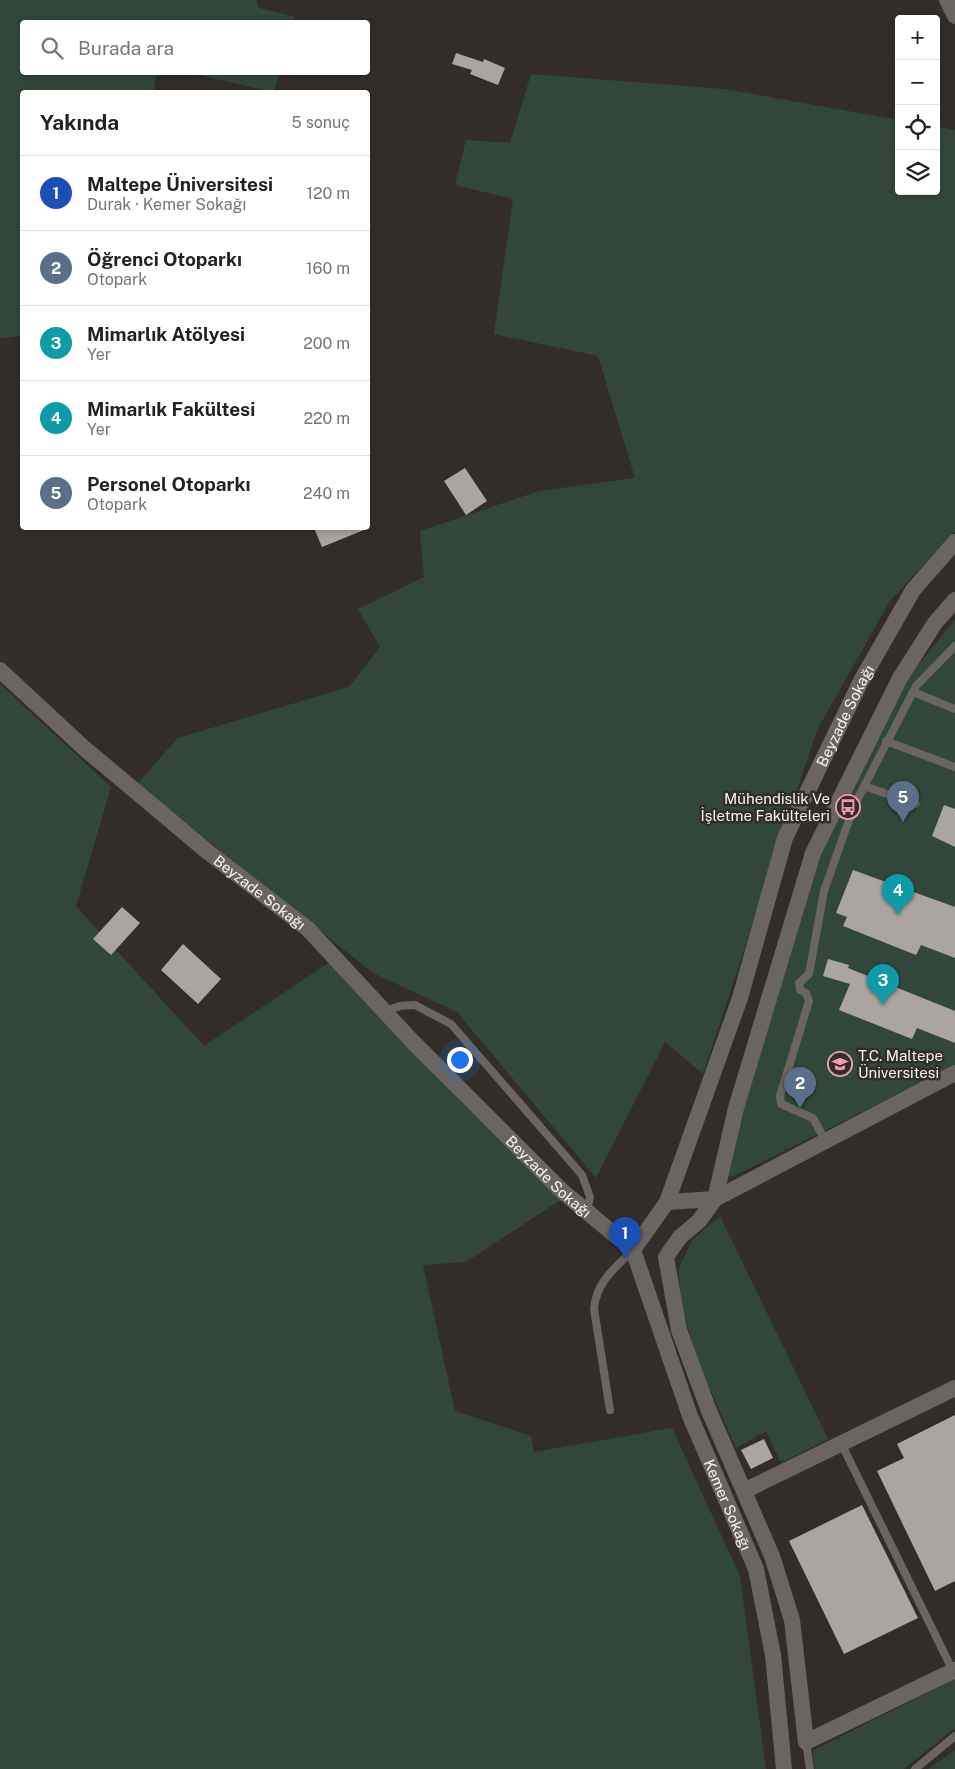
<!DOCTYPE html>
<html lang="tr">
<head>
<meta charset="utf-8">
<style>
	:root { --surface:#fff; --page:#f6f6f6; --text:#222; --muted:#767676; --line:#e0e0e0; --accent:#7f5864 }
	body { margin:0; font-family:"Public Sans",sans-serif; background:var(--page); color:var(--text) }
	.controls { position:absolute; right:15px; top:15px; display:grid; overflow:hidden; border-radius:5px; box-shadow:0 2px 8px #0003 }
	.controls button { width:45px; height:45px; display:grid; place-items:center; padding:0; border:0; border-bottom:1px solid var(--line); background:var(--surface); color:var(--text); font:25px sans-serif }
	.you { position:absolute; left:459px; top:1059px; width:18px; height:18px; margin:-12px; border:4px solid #fff; border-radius:50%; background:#1a73e8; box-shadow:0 0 0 8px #1a73e833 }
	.badge { display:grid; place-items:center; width:32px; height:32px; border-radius:50%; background:var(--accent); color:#fff; font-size:16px; font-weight:700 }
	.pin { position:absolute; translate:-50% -41px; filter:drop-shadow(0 1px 2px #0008) }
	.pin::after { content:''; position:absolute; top:26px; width:18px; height:15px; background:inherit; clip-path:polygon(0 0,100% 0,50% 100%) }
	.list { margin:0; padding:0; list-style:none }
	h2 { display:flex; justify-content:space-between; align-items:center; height:65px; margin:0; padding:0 20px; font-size:21px }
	h2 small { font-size:16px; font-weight:400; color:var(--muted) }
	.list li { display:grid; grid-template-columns:32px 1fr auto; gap:15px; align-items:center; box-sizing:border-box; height:75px; padding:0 20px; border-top:1px solid var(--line) }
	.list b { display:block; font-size:19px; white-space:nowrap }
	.list p { margin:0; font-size:16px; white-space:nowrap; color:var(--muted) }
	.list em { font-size:16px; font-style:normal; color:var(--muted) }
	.icon { flex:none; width:28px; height:28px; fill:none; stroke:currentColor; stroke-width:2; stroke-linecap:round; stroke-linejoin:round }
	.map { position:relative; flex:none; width:955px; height:1769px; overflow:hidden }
	.search { position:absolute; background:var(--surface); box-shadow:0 2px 8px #0003; left:20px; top:20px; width:350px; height:55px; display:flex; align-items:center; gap:12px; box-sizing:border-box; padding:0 18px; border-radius:5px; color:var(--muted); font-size:19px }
	.panel { position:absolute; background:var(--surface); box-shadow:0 2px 8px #0003; left:20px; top:90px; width:350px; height:440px; border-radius:5px }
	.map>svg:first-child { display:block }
</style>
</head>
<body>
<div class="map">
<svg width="955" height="1769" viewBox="0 0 955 1769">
	<rect width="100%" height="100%" fill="#332d2a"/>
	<g fill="#32473b">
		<polygon points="0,0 256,0 259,8 295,17 293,22 22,22 22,72 157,73 153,92 22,92 22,336 0,338"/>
		<polygon points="190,73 280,73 273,92"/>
		<polygon points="531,74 724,89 899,120 899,191 936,191 936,126 955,130 955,531 890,601 817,730 703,1074 665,1042 596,1178 457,1012 373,973 137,784 178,738 349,687 380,647 358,609 424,577 420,531 539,491 635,478 598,356 494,334 513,199 455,185 466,140 510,143"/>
		<polygon points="955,619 955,1065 732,1177 726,1174 729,1156 826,835 912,673"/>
		<polygon points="0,684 111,787 76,906 204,1046 333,960 462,1103 565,1197 466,1262 423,1265 455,1411 531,1436 534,1452 672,1428 740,1576 766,1769 0,1769"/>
		<polygon points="720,1216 828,1439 781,1463 766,1431 736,1448 698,1362 682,1307 678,1270 692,1240"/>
		<polygon points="955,1679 955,1728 904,1769 815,1769 812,1751"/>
		<polygon points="955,1750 955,1769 928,1769"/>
	</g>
	<g fill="#aaa59f">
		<polygon points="456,53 483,62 484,59 505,68 498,85 470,74 472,70 452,64"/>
		<polygon points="465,468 487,501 466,515 444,481"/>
		<polygon points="314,528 369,528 322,547"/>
		<polygon points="944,805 955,809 955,847 932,836"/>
		<polygon points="853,870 955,907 955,958 921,945 916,955 843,926 847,917 836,913"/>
		<polygon points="122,907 140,923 111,955 93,939"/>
		<polygon points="183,944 221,979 198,1004 161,970"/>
		<polygon points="828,959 849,965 848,968 955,1011 955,1043 917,1028 912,1039 839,1010 850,984 823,976"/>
		<polygon points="955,1415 955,1581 935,1591 877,1471 904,1458 897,1444"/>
		<polygon points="764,1439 773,1458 751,1469 741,1450"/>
		<polygon points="862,1505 918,1618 844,1654 789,1541"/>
	</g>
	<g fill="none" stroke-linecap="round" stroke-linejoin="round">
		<g stroke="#6b6561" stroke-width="8">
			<polyline points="913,692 955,709"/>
			<polyline points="886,741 955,767"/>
			<polyline points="864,786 916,804"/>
			<polyline points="385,1011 400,1006 415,1005 451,1024 582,1175 590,1197 587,1211"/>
			<polyline points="826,1142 813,1118 781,1104 780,1096 809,1001 806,993 800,990 799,983 809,974 824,891 854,806 916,686 955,646"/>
			<path d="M610,1410L594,1309C596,1282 615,1268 633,1250"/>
			<polyline points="841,1443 953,1671"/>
			<polyline points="806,1742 810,1769"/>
			<polyline points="915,1769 955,1736"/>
		</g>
		<g stroke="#6b6561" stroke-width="16">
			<polyline points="947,0 955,16"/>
			<polyline points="955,600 935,623 900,678 813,853 736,1108 715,1199 699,1221 680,1237 666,1257 679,1330 709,1411 772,1556 792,1620 806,1742 955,1670"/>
			<path id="s1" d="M0,670L84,748L208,852L308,929L412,1041L562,1191L633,1250L667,1202L740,998L785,838L861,681L913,590L955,542"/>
			<polyline points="667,1202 715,1199 955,1073"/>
			<path id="s2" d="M633,1250L690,1416L756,1569L773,1655L784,1769"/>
			<polyline points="744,1491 955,1388"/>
		</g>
	</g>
	<defs>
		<symbol id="bus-ring" viewBox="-11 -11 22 22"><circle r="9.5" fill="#332d2a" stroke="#f19ab4" stroke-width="1.5"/><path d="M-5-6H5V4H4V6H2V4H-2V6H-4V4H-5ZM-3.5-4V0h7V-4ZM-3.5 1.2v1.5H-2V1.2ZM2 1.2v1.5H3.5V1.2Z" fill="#f19ab4"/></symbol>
		<symbol id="university-ring" viewBox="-11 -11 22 22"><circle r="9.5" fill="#332d2a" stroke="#f19ab4" stroke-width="1.5"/><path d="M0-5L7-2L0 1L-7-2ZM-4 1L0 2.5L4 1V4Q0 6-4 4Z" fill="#f19ab4"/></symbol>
	</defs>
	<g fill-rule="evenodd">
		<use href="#bus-ring" x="834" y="793" width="28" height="28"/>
		<use href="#university-ring" x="826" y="1050" width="28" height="28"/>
	</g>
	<g text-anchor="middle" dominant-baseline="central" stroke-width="5" stroke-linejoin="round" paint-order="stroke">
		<g font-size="15" fill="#f7f3f1" stroke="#332d2a">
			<text stroke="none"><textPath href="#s1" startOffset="1438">Beyzade Sokağı</textPath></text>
			<text stroke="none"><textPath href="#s1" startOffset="342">Beyzade Sokağı</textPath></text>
			<text stroke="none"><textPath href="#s1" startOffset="748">Beyzade Sokağı</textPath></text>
			<text stroke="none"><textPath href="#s2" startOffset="272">Kemer Sokağı</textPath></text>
		</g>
		<g font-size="15" fill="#f7f3f1" stroke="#332d2a" text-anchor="end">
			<text x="830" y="798">Mühendislik Ve<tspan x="830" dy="17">İşletme Fakülteleri</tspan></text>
			<text x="858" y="1055" text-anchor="start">T.C. Maltepe<tspan x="858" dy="17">Üniversitesi</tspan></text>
		</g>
	</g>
</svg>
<div class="controls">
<button>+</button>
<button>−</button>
<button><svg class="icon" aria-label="locate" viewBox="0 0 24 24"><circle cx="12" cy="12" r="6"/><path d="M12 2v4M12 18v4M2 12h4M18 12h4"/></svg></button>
<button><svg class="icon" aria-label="layers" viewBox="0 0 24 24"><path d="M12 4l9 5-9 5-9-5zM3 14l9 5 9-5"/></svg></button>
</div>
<div class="you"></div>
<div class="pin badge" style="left:625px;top:1258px;background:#1a4fb4">1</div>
<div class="pin badge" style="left:800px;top:1108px;background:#5c6f8a">2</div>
<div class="pin badge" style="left:883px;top:1005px;background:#0f9aa8">3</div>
<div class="pin badge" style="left:898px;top:915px;background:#0f9aa8">4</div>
<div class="pin badge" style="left:903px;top:822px;background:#5c6f8a">5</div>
<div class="search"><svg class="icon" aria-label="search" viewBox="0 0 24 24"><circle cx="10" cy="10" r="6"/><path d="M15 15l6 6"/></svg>Burada ara</div>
<section class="panel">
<h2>Yakında<small>5 sonuç</small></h2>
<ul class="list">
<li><span class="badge" style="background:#1a4fb4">1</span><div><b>Maltepe Üniversitesi</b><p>Durak · Kemer Sokağı</p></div><em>120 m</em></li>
<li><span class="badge" style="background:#5c6f8a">2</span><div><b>Öğrenci Otoparkı</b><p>Otopark</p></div><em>160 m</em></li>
<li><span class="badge" style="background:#0f9aa8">3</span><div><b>Mimarlık Atölyesi</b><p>Yer</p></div><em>200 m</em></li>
<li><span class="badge" style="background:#0f9aa8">4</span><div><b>Mimarlık Fakültesi</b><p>Yer</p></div><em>220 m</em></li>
<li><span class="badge" style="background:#5c6f8a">5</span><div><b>Personel Otoparkı</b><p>Otopark</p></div><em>240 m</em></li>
</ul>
</section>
</div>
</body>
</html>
